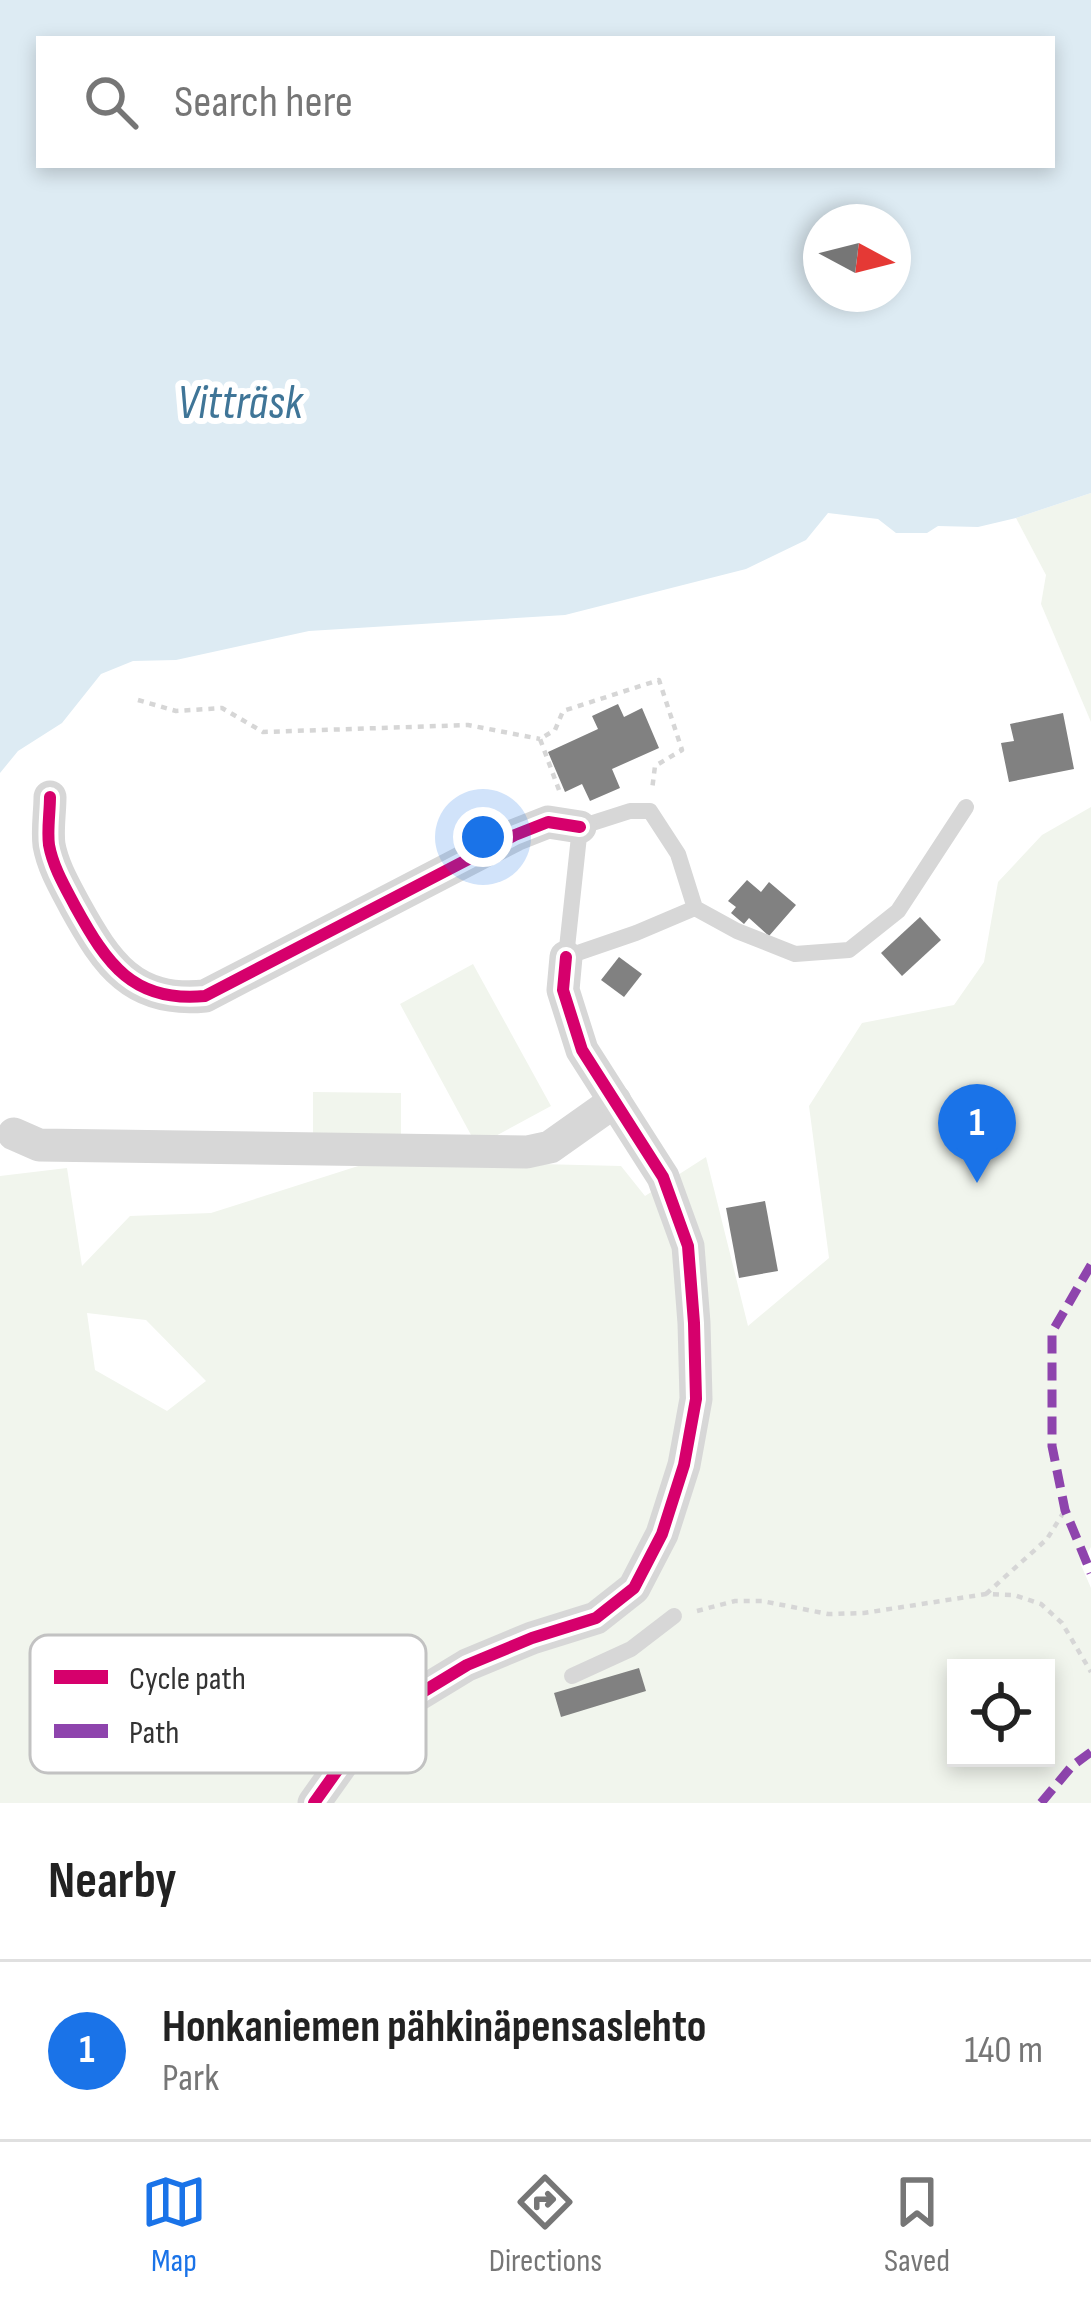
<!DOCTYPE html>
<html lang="en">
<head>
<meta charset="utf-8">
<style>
	:root { --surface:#fff; --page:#f6f6f6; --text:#222; --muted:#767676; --line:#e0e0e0; --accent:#1a73e8 }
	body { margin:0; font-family:"Sofia Sans Condensed",sans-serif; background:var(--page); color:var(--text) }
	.controls { position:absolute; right:36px; bottom:36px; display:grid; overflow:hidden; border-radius:0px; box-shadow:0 6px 18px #0003 }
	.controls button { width:108px; height:108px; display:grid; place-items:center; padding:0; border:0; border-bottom:3px solid var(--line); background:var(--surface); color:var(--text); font:60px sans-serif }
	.compass { position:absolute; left:803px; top:204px; width:108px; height:108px; border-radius:50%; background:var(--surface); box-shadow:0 6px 18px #0003; rotate:97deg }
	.you { position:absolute; left:483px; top:837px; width:42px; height:42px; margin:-30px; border:9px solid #fff; border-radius:50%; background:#1a73e8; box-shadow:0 0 0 18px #1a73e833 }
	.badge { display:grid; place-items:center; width:78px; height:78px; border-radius:50%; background:var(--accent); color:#fff; font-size:39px; font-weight:700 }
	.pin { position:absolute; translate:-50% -99px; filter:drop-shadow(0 3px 6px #0008) }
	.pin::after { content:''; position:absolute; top:63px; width:42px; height:36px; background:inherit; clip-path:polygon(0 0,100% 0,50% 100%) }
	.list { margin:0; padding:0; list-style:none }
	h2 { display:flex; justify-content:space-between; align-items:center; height:156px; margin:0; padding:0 48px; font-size:51px }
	h2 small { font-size:39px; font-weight:400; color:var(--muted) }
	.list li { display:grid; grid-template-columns:78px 1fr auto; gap:36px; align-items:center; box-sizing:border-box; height:180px; padding:0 48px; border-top:3px solid var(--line) }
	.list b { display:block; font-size:45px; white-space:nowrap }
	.list p { margin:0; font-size:39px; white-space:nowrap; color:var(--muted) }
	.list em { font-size:39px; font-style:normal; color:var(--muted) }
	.icon { flex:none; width:66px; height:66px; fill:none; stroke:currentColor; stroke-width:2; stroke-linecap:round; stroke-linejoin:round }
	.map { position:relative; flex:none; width:1091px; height:1803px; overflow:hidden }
	.search { position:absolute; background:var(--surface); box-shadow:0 6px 18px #0003; left:36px; right:36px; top:36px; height:132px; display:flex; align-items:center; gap:30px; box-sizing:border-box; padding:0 42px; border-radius:0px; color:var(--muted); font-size:45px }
	.sheet { height:336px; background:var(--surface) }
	nav { display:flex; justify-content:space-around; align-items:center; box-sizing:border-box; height:168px; border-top:3px solid var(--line); background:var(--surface); font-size:33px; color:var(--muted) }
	nav a { display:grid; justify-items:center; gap:6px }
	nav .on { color:var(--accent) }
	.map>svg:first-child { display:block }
</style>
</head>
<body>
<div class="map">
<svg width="1091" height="1803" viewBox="0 0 1091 1803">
	<rect width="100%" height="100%" fill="#fff"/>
	<g fill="#f1f5ed" fill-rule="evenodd">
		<polygon points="1091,493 1091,722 1041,604 1046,575 1016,518"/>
		<path d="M1091,807V1547L1081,1565L1091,1588V1803H0V1176L67,1168L82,1266L130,1216L211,1213L377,1160L621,1166L645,1196L706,1157L748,1326L829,1258L809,1106L862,1023L954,1005L984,962L998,882L1042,835ZM87,1313L146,1320L206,1381L167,1411L95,1370ZM956,1668H1046V1758H956Z"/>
		<polygon points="473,964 551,1106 477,1146 400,1004"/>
		<polygon points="313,1092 401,1093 401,1137 313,1136"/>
	</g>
	<path fill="#ddebf3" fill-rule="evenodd" d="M0,0H1091V493L1016,518L978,527L938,526L927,533H896L878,519L828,513L806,540L746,569L565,615L309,631L176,660L133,661L101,674L62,723L18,751L0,773ZM39,39H1052V165H39ZM821,222H893V294H821Z"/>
	<g fill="#818181">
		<polygon points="618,704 624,717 642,708 659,748 612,769 620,788 590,801 582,784 565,792 548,752 598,729 592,716"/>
		<polygon points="1063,713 1074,769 1009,782 1001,743 1014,741 1010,724"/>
		<polygon points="747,880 761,892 769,882 796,905 769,936 749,918 744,924 731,913 736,907 728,901"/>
		<polygon points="920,917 941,940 902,976 881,953"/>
		<polygon points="619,957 642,974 624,997 601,980"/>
		<polygon points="765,1201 778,1271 739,1278 726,1208"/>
		<polygon points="639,1668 646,1691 561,1717 554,1693"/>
	</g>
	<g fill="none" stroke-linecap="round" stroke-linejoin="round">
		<g stroke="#d6d6d6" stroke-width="4.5" stroke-dasharray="6 6" stroke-linecap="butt">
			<polyline points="138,700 176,711 222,708 263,732 468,725 540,739"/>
			<polyline points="559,790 540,739 555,730 563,711 659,680 682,750 655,766 652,790"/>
			<polyline points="986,1594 1047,1539 1065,1510"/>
			<polyline points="697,1611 735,1601 762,1601 828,1614 864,1613 986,1594 1014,1595 1041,1604 1062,1623 1091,1672"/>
		</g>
		<g stroke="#d7d7d7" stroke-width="16">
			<polyline points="695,908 678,854 650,811 630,811 580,827 566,957 636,933 695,908 737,931 795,954 849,950 898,911 966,807"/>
			<polyline points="572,1676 631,1649 674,1616"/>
		</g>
		<g stroke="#d7d7d7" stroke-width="33">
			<path d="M50,797C50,812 47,830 49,845C53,867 65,887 75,906C107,964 133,1003 205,996L515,835L548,822L580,827"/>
			<polyline points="14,1134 39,1145 527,1152 550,1147 615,1101"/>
			<polyline points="314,1803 361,1737 411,1699 467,1665 532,1638 596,1618 634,1588 662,1534 684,1465 696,1399 694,1323 688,1246 663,1177 582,1050 563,990 566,957"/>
		</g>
		<g stroke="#8e44ad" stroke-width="9" stroke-dasharray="18 9" stroke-linecap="butt">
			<polyline points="1091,1265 1052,1332 1052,1446 1065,1510 1091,1573"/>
			<polyline points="1041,1803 1072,1766 1091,1752"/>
		</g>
		<defs>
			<g id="cycleway">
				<path d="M50,797C50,812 47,830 49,845C53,867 65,887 75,906C107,964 133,1003 205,996L515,835L548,822L580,827"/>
				<polyline points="314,1803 361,1737 411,1699 467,1665 532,1638 596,1618 634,1588 662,1534 684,1465 696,1399 694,1323 688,1246 663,1177 582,1050 563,990 566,957"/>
			</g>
		</defs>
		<use href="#cycleway" stroke="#fff" stroke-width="20"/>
		<use href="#cycleway" stroke="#d6006c" stroke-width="12"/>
	</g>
	<g text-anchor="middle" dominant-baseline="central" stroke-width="12" stroke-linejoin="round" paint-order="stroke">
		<g font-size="48" font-style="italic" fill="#3f7597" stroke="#fff">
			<text x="240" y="403">Vitträsk</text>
		</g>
	</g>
	<rect x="30" y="1635" width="396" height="138" rx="18" fill="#fff" stroke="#c2c2c2" stroke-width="3"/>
	<rect x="54" y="1670" width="54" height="14" fill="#d6006c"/>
	<rect x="54" y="1724" width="54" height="14" fill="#8e44ad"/>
	<g font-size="33" fill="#333">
		<text x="129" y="1689">Cycle path</text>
		<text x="129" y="1743">Path</text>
	</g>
</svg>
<div class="controls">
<button><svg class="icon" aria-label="locate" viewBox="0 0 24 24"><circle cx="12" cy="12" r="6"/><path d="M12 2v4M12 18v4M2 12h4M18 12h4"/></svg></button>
</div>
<svg class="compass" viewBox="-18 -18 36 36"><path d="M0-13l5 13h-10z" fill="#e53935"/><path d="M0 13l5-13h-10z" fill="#767676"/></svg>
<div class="you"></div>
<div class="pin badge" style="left:977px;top:1183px">1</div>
<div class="search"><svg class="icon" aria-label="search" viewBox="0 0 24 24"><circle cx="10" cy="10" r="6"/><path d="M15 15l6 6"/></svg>Search here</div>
</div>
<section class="sheet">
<h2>Nearby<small></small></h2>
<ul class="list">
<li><span class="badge">1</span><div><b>Honkaniemen pähkinäpensaslehto</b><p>Park</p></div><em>140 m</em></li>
</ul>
</section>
<nav>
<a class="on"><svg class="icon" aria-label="map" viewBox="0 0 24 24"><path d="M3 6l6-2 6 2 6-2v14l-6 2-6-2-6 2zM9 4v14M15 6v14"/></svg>Map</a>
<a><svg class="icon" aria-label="directions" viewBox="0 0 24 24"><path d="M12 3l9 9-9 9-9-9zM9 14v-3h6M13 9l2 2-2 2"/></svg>Directions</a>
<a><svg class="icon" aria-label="saved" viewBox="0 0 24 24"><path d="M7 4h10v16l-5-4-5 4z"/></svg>Saved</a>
</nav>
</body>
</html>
